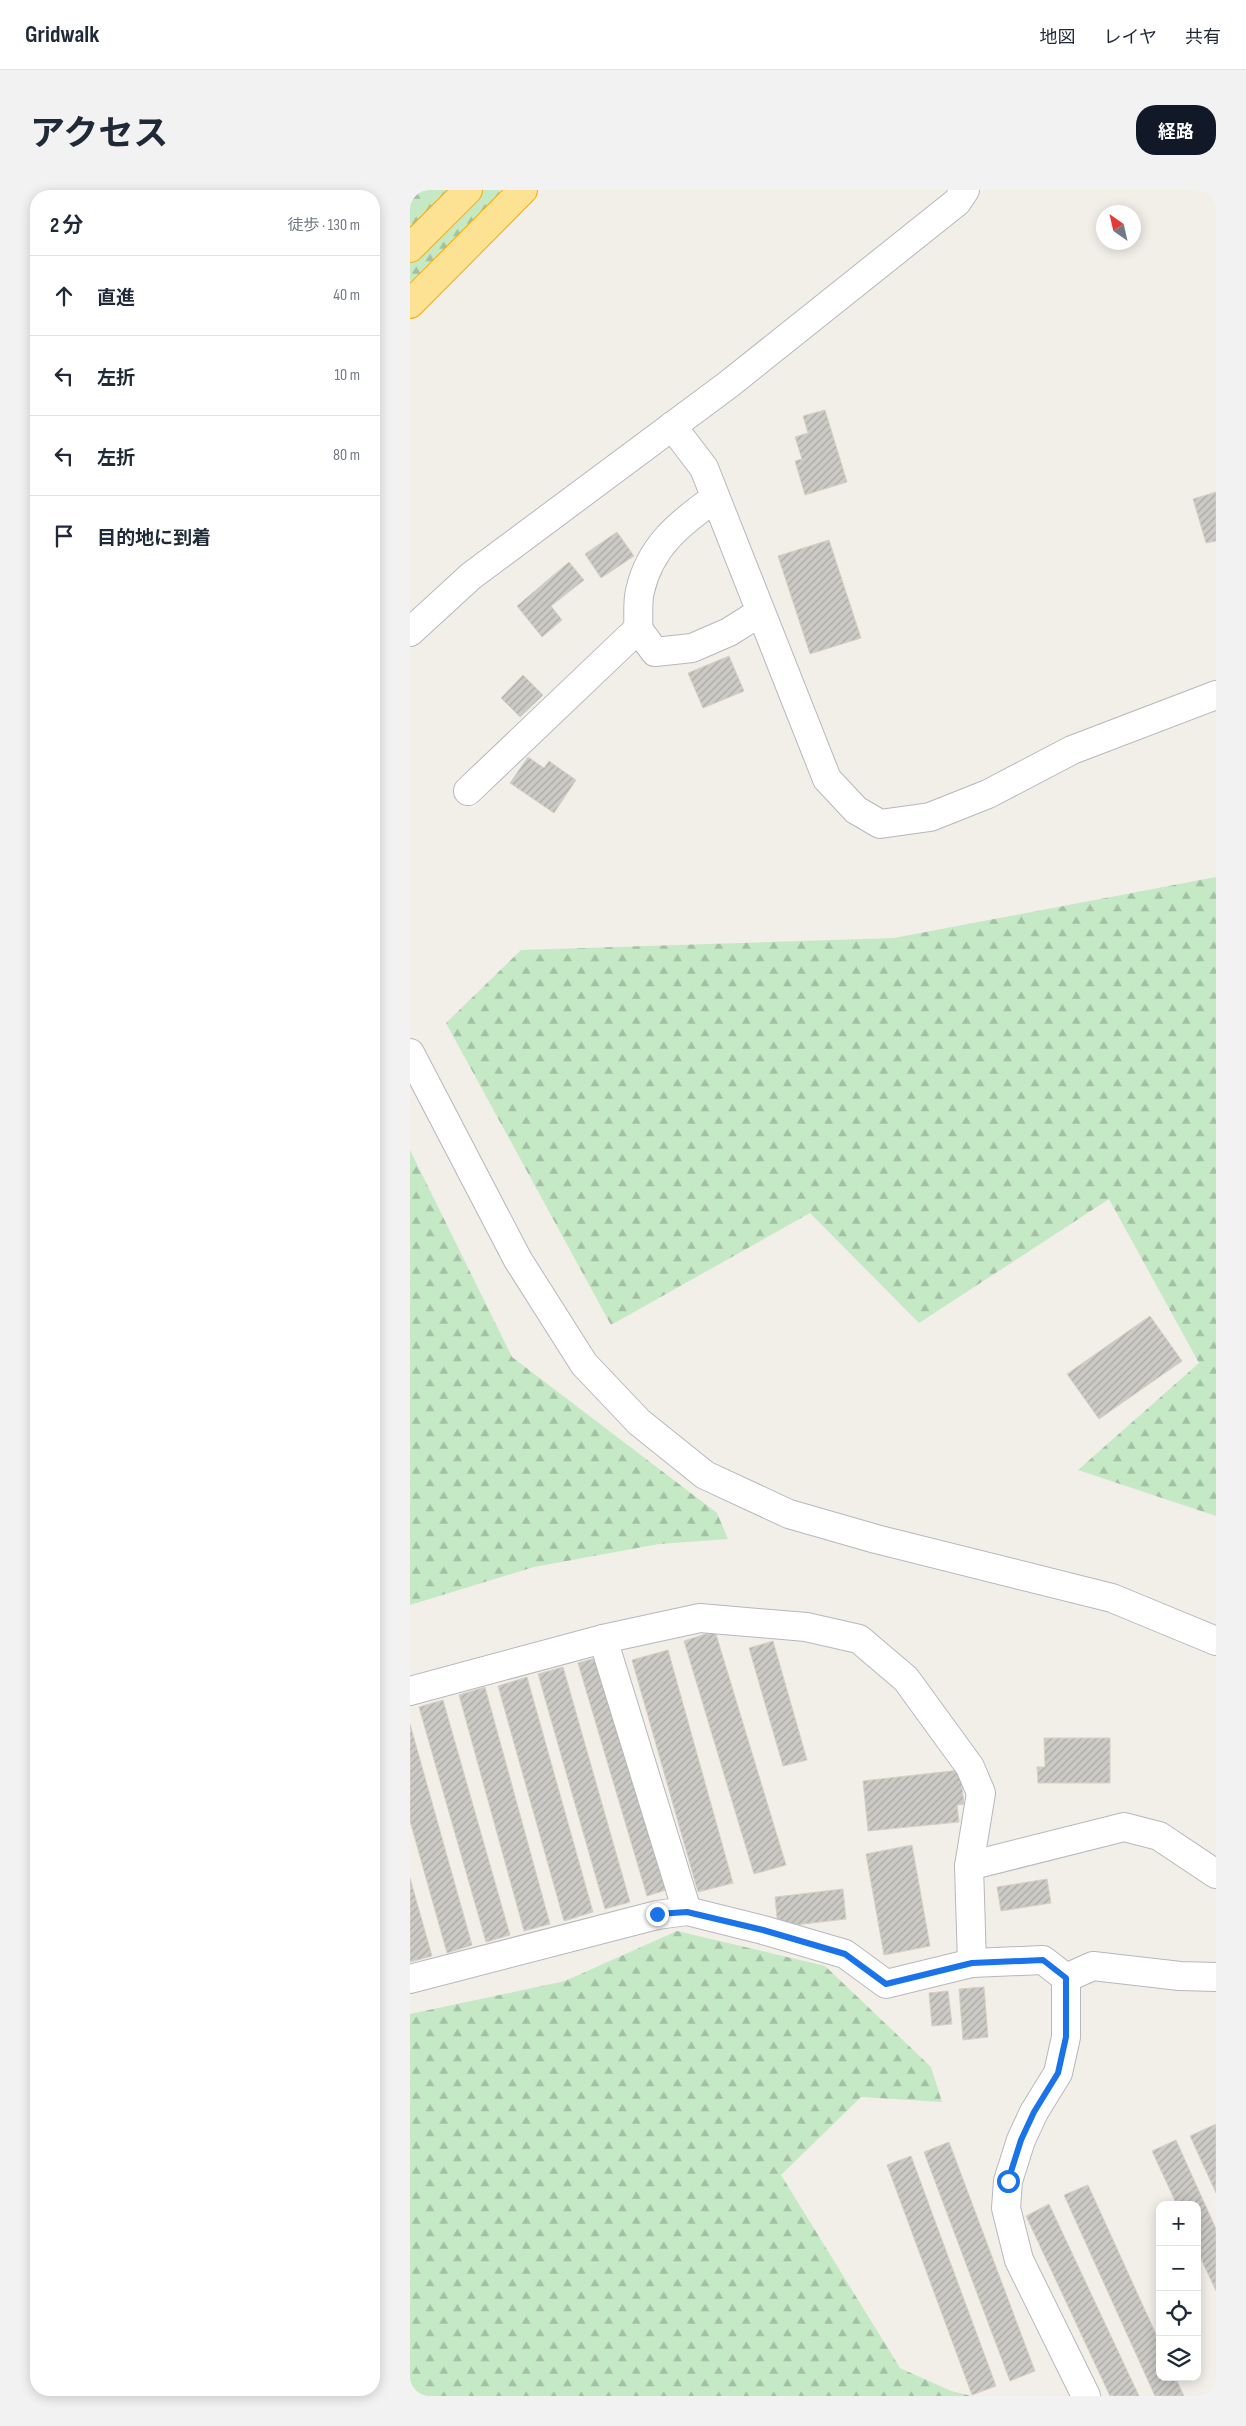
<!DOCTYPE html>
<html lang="ja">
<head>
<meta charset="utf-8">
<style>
	:root { --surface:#fff; --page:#f2f2f3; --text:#1f2937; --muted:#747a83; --line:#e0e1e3; --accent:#111827 }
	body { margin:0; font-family:"Sofia Sans Condensed","Noto Sans JP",sans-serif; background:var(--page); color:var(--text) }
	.controls { position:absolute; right:15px; bottom:15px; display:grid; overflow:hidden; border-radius:10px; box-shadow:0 2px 12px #0003 }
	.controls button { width:45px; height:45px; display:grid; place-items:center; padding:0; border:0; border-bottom:1px solid var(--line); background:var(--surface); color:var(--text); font:25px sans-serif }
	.compass { position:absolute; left:686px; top:15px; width:45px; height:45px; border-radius:50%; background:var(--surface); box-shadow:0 2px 12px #0003; rotate:326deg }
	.stop { position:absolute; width:15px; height:15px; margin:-11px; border:4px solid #1a73e8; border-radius:50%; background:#fff }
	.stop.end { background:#1a73e8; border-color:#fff; box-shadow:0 1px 5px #0008 }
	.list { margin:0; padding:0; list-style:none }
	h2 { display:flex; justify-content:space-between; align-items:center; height:65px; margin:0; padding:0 20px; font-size:21px }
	h2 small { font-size:16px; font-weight:400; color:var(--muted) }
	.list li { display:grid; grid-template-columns:32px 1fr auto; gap:15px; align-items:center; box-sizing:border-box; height:80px; padding:0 20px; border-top:1px solid var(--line) }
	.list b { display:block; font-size:19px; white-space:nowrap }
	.list em { font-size:16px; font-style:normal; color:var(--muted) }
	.icon { flex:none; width:28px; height:28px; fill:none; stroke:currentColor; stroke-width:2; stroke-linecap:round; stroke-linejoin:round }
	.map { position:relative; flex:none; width:806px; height:2206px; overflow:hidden; border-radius:20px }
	header { display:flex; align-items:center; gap:30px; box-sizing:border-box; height:70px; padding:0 25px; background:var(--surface); border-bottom:1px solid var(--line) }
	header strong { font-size:24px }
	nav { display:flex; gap:28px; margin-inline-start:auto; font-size:18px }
	.intro { display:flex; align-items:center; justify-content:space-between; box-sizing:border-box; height:120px; padding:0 30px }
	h1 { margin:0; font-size:35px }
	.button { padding:12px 22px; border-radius:20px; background:var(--accent); color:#fff; font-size:18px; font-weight:700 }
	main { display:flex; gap:30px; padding:0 30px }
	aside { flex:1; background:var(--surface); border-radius:20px; box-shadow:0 2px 12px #0003 }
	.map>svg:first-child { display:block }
</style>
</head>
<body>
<header>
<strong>Gridwalk</strong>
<nav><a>地図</a><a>レイヤ</a><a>共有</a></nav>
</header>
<div class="intro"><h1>アクセス</h1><a class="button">経路</a></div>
<main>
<aside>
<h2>2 分<small>徒歩 · 130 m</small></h2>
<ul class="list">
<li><svg class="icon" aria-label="ahead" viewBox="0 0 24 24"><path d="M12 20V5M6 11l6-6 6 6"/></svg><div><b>直進</b></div><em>40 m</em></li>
<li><svg class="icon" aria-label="left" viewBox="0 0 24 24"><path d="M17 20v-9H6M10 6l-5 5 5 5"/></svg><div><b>左折</b></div><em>10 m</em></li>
<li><svg class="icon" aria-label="left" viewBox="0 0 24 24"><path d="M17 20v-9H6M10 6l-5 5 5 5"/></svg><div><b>左折</b></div><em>80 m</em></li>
<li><svg class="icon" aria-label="arrive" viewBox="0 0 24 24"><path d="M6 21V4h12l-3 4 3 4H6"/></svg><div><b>目的地に到着</b></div></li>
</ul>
</aside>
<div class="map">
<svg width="806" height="2206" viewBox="0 0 806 2206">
	<defs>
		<pattern id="forest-firs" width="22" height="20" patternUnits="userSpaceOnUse" patternTransform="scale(1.25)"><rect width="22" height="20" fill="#c5e8c5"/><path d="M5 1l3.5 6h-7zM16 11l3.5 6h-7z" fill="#a3c0a4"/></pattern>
		<pattern id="building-hatch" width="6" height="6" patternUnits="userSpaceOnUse" patternTransform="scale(1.25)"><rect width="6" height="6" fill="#cccac5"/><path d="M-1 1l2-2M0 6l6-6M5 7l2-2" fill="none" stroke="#a9a8a4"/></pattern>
	</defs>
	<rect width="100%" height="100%" fill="#f1efe8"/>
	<g fill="url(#forest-firs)">
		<polygon points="0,0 90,0 75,42 0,95"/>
		<polygon points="806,687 806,1326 668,1280 789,1173 699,1009 509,1133 400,1023 201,1135 36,833 111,760 484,748"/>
		<polygon points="0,960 102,1167 307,1323 318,1349 249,1354 124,1377 0,1415"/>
		<polygon points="267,1741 415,1776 521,1877 532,1912 451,1907 371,1985 490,2178 541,2201 562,2206 0,2206 0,1824 155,1791"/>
	</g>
	<g fill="url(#building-hatch)" stroke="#d6d1c6">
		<polygon points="415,220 437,292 395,305 385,271 392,269 385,247 398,243 393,226"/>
		<polygon points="806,302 806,351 796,353 783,309"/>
		<polygon points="207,342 224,366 191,388 175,364"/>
		<polygon points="419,350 451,448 400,464 368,366"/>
		<polygon points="159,372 174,390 141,416 152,430 132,447 107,416"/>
		<polygon points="319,466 334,501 293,518 278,483"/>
		<polygon points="113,485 133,505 110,527 91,508"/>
		<polygon points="118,567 134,578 139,571 166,590 144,623 100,593"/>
		<polygon points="740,1126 772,1171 689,1229 657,1184"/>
		<polygon points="305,1441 376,1675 344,1684 274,1451"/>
		<polygon points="363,1451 397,1570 373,1576 339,1458"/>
		<polygon points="258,1460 323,1693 288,1702 222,1470"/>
		<polygon points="193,1466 262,1698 237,1706 168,1473"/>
		<polygon points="153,1477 220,1712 195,1719 128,1484"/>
		<polygon points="117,1487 183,1722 154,1731 88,1496"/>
		<polygon points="75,1497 140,1734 114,1741 49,1505"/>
		<polygon points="33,1510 100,1745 76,1752 9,1517"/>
		<polygon points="0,1534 62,1755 37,1763 0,1631"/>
		<polygon points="634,1548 700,1548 700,1593 628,1593 627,1577 635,1577"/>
		<polygon points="550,1580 554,1614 547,1615 549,1632 458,1641 453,1591"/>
		<polygon points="502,1655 520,1756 474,1765 456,1664"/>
		<polygon points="0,1688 22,1766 0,1772"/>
		<polygon points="637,1689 641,1713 591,1721 587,1697"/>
		<polygon points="433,1699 436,1729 368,1737 365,1707"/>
		<polygon points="574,1797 578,1847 553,1850 549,1799"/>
		<polygon points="538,1801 542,1834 522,1836 519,1803"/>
		<polygon points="806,1934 806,2003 780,1946"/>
		<polygon points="766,1950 806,2039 806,2101 787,2060 787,2015 767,2015 742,1961"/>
		<polygon points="539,1952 625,2181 600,2191 514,1962"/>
		<polygon points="501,1966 586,2196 562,2205 477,1975"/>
		<polygon points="678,1995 750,2153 750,2187 765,2187 774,2206 745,2206 654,2005"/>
		<polygon points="639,2014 729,2206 700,2206 616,2026"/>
	</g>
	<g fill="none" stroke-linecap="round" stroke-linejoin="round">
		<defs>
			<g id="minor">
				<polyline points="262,236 294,278 417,589 446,620 470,634 520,627 578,604 662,560 806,505"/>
				<polyline points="228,439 245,462 282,458 319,442 349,423"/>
				<polyline points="0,442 61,386 319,194 547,12 555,0"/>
				<path d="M58,601L228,439C229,427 227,413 230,401C240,356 270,333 305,308"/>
				<polyline points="0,863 108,1070 174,1174 229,1232 295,1285 379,1324 466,1349 702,1408 806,1451"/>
				<polyline points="0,1501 193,1449"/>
				<polyline points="277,1721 193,1449 290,1428 396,1437 449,1449 496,1489 560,1577 571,1603 559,1676"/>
				<polyline points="562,1773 559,1676 714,1637 749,1646 806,1684"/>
				<polyline points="0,1789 247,1725 277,1721 353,1740 435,1764 476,1794 562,1773 633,1770 656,1788"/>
				<polyline points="676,2206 609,2070 596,2018 598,1991 611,1950 624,1922 648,1883 656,1847 656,1788 683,1776 770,1786 806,1787"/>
			</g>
			<g id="highway">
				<polyline points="0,58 58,0"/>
				<polyline points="0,114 113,0"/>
			</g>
		</defs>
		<use href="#minor" stroke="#b5b8bc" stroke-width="30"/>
		<use href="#highway" stroke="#f9ab00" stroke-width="30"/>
		<use href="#minor" stroke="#fff" stroke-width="28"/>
		<use href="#highway" stroke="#fde293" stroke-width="28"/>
	</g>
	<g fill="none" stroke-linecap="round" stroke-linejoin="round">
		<polyline stroke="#1a73e8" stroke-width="6" points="247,1724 277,1722 353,1740 435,1764 476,1794 562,1773 633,1770 656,1788 656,1847 648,1883 624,1922 611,1950 598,1991"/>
	</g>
</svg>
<div class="controls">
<button>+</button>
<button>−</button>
<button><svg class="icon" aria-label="locate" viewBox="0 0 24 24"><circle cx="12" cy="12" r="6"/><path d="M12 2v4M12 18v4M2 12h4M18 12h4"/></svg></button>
<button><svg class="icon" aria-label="layers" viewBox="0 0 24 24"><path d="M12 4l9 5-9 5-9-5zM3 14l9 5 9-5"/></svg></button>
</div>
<svg class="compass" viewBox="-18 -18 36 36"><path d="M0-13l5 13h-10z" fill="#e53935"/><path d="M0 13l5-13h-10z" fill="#747a83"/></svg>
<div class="stop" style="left:598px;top:1991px"></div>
<div class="stop end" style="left:247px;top:1724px"></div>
</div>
</main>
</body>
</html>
